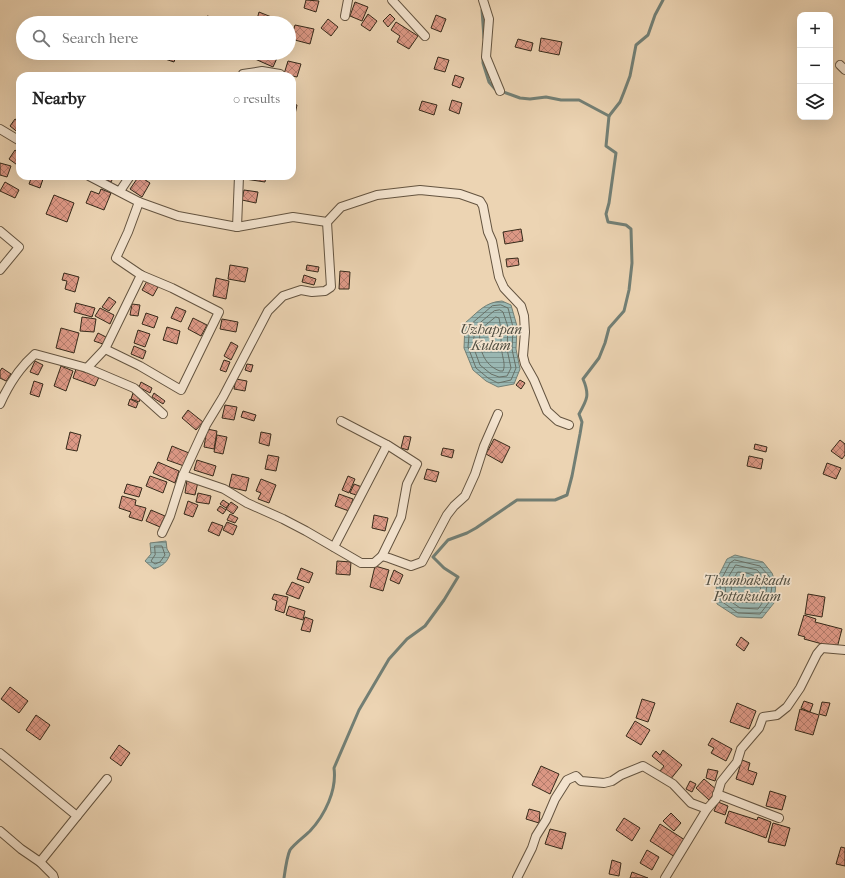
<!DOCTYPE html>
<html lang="en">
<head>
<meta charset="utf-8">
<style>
	:root { --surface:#fff; --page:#f6f6f6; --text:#222; --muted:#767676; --line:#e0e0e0 }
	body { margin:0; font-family:"IM FELL French Canon",serif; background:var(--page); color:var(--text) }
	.controls { position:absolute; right:12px; top:12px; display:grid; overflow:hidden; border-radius:8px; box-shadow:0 4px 16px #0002 }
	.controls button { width:36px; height:36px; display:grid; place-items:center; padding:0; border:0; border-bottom:1px solid var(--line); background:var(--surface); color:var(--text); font:20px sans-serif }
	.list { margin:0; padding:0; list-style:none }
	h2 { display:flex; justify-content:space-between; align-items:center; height:52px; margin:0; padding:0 16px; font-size:17px }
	h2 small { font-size:13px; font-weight:400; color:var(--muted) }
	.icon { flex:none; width:22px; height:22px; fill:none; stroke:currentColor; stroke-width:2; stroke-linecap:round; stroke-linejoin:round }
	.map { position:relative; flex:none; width:845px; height:878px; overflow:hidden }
	.search { position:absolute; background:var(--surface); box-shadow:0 4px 16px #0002; left:16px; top:16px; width:280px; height:44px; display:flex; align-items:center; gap:10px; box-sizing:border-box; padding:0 14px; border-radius:22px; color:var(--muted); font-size:15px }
	.panel { position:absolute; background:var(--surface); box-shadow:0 4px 16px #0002; left:16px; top:72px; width:280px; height:108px; border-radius:12px }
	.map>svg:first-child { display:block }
</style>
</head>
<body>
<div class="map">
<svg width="845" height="878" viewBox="0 0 845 878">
	<defs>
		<pattern id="water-rules" width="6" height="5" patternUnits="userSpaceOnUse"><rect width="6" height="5" fill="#9ab7b2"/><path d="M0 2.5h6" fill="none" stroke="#7e9590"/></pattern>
		<pattern id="building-cross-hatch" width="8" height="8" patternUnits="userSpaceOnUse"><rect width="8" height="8" fill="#dc9885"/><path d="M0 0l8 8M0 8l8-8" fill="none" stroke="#b37c6c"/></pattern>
	</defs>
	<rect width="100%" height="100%" fill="#ecd4b3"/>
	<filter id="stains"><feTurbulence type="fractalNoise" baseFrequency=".005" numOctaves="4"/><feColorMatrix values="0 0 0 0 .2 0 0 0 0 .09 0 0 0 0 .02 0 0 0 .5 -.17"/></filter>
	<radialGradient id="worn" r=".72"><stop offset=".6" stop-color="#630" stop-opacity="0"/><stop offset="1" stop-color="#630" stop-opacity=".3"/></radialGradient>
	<g fill="url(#water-rules)" stroke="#727f75">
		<path d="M502,301L511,305L517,326L516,349L520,369L514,384L498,387L486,381L473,370L464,348L465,323C478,312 485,302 502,301Z"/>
		<path d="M166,541L167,549L170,554C167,563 162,566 154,569L145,561L151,554L150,543Z"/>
		<polygon points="735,555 763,562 772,573 776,584 774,603 762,618 737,617 717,604 716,581 727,559"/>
	</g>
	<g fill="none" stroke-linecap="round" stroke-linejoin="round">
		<g stroke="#687066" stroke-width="1">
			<polygon points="501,305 508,308 513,327 512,349 516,368 511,380 498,383 488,378 476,368 468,347 470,325 492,306"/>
			<polygon points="500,310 503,312 508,327 507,349 511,368 507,376 499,377 491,374 480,365 473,346 475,327 494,311"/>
			<path d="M496,317L499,318C502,329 500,339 502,351C502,357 506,364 503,371H500C483,365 478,347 480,330Z"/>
			<polygon points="155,546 162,546 165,555 160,562 155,564 151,561 155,555"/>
			<polygon points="735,560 760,566 769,576 772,585 770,601 760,614 738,613 721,601 720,582 730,563"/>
			<polygon points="736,565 757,570 764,578 767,585 765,599 758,609 740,608 726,598 725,583"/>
			<path d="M738,572C742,572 750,573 754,576C764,582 761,596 755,603L742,602L732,595L731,584Z"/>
		</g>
		<g stroke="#727f75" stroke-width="3">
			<polyline points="482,10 484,38"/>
			<polyline points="609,116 620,102 624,92 630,76 636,45 648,35 655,15 663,0"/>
			<path d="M284,878C285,871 287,856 290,850C294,844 305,836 310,831C325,815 337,790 334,768L359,710L389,659L407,639L425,626L444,600L458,577L444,568L433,557L448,540L467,533L476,528L517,500H555L567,495L572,476L580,434L582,422L579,414C587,400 590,395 583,379L599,358L605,343L609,328L624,311L629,290L632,263L631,229L626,225L608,222L606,214L609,203L616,153L606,146L609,116L579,100H561L546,97L530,99L520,98L495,89L489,82L483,63V57"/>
		</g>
	</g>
	<g fill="url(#building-cross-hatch)" stroke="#362a1a">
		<polygon points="306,0 319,1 316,12 304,8"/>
		<polygon points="355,2 368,7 362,21 350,16"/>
		<polygon points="259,12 274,18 272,23 256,23"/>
		<polygon points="368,14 377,21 370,31 361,25"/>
		<polygon points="390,14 395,19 388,27 383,21"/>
		<polygon points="436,15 446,19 441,32 431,28"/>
		<polygon points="207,16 216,18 215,23 206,23"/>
		<polygon points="328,19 338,27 331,36 321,28"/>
		<polygon points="396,22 418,36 409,49 397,42 400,36 391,30"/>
		<polygon points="295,25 314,29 310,44 291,39"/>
		<polygon points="541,38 562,42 559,55 539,51"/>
		<polygon points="518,39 533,43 531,51 515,47"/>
		<polygon points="163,53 177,53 174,62 162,58"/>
		<polygon points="258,53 272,53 278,56 273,67 255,59"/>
		<polygon points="438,57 449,60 445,72 434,69"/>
		<polygon points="288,61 301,64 297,77 284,74"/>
		<polygon points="455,75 464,78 460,88 452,85"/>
		<polygon points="452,100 462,103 459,114 449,110"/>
		<polygon points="422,101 437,105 434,115 419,110"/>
		<polygon points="292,104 297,105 294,119 292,118"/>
		<polygon points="15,119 20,122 20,134 10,126"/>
		<polygon points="15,150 20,154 20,167 9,159"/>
		<polygon points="0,163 11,166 7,177 0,175"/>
		<polygon points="32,176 44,176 40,188 29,184"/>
		<polygon points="98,176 114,176 111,182"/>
		<polygon points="139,176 150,183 142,197 130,189"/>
		<polygon points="245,176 266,176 265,182 245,179"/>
		<polygon points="5,182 19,190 15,198 0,191"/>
		<polygon points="101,189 111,193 104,210 86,203 91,191 99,194"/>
		<polygon points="244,190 258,192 256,203 242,200"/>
		<polygon points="54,195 74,203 67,222 46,214"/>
		<polygon points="521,229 523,241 505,244 503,232"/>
		<polygon points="518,258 519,265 507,267 506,259"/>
		<polygon points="230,265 248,268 245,282 228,279"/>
		<polygon points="307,265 319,267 318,272 306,270"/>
		<polygon points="340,271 350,272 349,289 339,289"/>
		<polygon points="64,273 79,277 75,292 65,289 67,281 62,280"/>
		<polygon points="304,275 316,279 314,285 302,282"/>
		<polygon points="216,278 229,281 226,299 213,296"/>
		<polygon points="147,281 158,287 153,296 142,290"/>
		<polygon points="109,297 116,302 109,311 102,307"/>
		<polygon points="76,303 95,308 92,317 74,312"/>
		<polygon points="132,304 140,305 138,316 130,315"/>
		<polygon points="176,307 186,311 181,322 171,318"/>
		<polygon points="100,308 114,315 110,324 95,316"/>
		<polygon points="146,313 158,317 154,328 142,324"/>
		<polygon points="82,317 96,319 94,332 80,331"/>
		<polygon points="193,318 207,325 201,336 188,329"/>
		<polygon points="222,319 238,322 236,332 220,329"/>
		<polygon points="167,327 180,331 177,344 163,340"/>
		<polygon points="61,328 79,333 74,353 56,348"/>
		<polygon points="138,330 150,334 145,347 134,343"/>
		<polygon points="98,333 106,337 103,344 94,341"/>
		<polygon points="231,342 238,346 231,360 224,356"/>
		<polygon points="134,346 146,351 143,359 131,354"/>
		<polygon points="224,360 230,362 226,372 220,370"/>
		<polygon points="35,361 43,365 38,375 30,372"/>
		<polygon points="247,364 253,365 251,372 245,370"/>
		<polygon points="61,366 73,371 66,391 54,386"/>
		<polygon points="2,368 11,374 6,381 0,378 0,371"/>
		<polygon points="76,369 99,377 95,386 73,378"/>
		<polygon points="236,379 247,381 245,391 234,389"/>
		<polygon points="520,380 525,383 521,389 516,385"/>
		<polygon points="34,381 43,384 39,397 30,394"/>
		<polygon points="141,382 152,388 150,393 139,387"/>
		<polygon points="133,393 141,397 139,402 131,399"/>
		<polygon points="154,393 165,401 163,404 152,397"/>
		<polygon points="130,399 138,403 136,408 128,405"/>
		<polygon points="225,405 237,407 234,420 222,418"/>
		<polygon points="188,410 203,422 196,430 182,418"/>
		<polygon points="243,411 256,415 254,421 241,417"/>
		<polygon points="207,429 217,431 214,449 204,447"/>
		<polygon points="70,432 81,435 77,451 66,449"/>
		<polygon points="261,432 271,434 269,446 259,443"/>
		<polygon points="217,435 227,437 223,454 214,452"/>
		<polygon points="404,436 411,437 408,450 401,448"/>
		<polygon points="494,439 510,447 502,463 486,454"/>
		<polygon points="840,440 845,444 845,455 842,459 831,451"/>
		<polygon points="755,444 767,447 766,452 754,449"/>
		<polygon points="172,446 189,453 184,466 167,460"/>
		<polygon points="443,448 454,450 452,458 441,455"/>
		<polygon points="268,455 279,457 276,471 265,469"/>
		<polygon points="749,456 763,459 761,469 747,466"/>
		<polygon points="197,460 216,466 213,476 194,470"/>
		<polygon points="158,462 179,471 175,483 153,473"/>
		<polygon points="827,463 841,468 836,479 823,474"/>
		<polygon points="427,469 439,472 436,482 424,479"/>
		<polygon points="232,474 249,478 246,491 229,487"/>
		<polygon points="150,476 167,482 163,493 146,486"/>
		<polygon points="348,476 355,479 349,493 342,490"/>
		<polygon points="261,479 276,485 269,503 258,499 261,493 256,491"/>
		<polygon points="187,480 198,482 195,495 185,493"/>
		<polygon points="127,484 142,488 139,497 124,493"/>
		<polygon points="354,484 362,487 359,496 350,493"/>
		<polygon points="198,493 211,496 209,504 196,502"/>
		<polygon points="339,494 353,499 349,511 335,506"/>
		<polygon points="122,496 136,500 135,505 146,508 142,521 129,517 131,512 119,508"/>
		<polygon points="223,500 229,504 226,508 220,504"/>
		<polygon points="188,501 198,505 193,517 184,514"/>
		<polygon points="231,502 238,507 233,514 226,509"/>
		<polygon points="220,506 226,510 223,514 217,510"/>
		<polygon points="151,510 165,516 160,527 146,521"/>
		<polygon points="230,514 238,518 235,523 227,520"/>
		<polygon points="374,515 388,518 385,531 372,528"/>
		<polygon points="212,522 223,526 219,536 208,531"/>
		<polygon points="227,522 237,526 233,535 223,530"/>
		<polygon points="337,561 351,562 350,575 336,574"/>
		<polygon points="375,566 389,570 383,591 370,587"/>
		<polygon points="301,568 313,573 309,583 297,579"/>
		<polygon points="394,570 403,575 399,584 390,580"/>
		<polygon points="292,582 304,587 299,599 286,594"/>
		<polygon points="274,594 288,597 284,613 275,610 277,601 272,599"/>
		<polygon points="808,594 825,597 822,617 805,614"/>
		<polygon points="289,606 305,611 303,620 286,615"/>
		<polygon points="804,615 816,619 815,622 842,629 837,648 804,639 805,637 798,635"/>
		<polygon points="305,617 313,620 310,632 301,630"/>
		<polygon points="741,637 749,643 744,651 736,645"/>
		<polygon points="10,687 28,701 19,713 1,699"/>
		<polygon points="642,699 655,703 648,722 636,718"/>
		<polygon points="804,701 813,704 810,712 801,708"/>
		<polygon points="822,702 830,703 826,716 819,714"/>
		<polygon points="737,703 756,711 749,729 730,722"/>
		<polygon points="800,709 819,715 813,735 795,730"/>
		<polygon points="36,715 50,725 40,740 26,730"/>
		<polygon points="635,721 650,730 641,745 626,736"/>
		<polygon points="712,738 732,749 726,761 711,753 714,748 708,745"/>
		<polygon points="119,745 130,753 121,766 110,758"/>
		<polygon points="663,750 682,765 670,780 660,771 664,766 652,756 656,751 660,755"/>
		<polygon points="742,760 750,763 748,770 757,773 753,785 736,779"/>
		<polygon points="541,766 559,774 550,794 532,785"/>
		<polygon points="708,769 718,771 715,781 706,778"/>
		<polygon points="704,779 717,790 709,800 696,788"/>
		<polygon points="690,781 696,784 692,792 686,789"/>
		<polygon points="770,791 786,796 782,810 766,806"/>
		<polygon points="718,802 728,806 725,815 714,811"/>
		<polygon points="529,809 540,812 539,823 526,819"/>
		<polygon points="729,811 757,820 758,817 771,822 766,838 725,823"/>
		<polygon points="671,813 681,823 674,831 663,821"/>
		<polygon points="624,818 640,828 632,841 616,830"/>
		<polygon points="773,823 790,828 785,846 768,842"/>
		<polygon points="660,824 685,840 675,857 650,841"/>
		<polygon points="550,829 566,833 562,849 545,844"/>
		<polygon points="841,847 845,848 845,866 836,864"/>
		<polygon points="647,850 659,857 652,870 640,863"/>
		<polygon points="612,860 621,863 619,876 609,874"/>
		<polygon points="632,872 648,878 630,878"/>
	</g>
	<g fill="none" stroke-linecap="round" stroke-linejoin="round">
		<defs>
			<g id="minor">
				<polyline points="392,0 425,36"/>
				<polyline points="483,0 489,19 486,57 500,91"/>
				<polyline points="345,16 348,0"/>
				<polyline points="840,65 845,70"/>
				<polyline points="243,76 243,74 262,71 280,74"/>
				<polyline points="0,129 20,141"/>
				<polyline points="89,176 139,202 178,216 237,227 293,217 327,222 341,207 377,195 420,190 460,194 480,201 483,206 488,232 492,241 499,277 504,288 521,306 524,316 525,332 523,356 525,364 534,380 547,411 558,421 569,425"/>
				<polyline points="120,191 130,176"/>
				<polyline points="237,227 239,176"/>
				<polyline points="0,231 19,247 0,270"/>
				<polyline points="105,349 140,366 181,390 219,312 172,288 141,275"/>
				<polyline points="87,368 105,349 141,275 116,258 128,232 139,202"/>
				<path d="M0,404C8,386 19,368 35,354L87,368L134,388L163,414"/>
				<polyline points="341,421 389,446 417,464 407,484 401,517 382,556"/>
				<polyline points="183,475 224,489 247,503 283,519 306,531 361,563 374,563 382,556 389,558 411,566 422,562 447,515 454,506 465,496 475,474 484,446 498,414"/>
				<polyline points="162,533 170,516 183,475 206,425 223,397 268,311 283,296 301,290 312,292 325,291 331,287 327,222"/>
				<polyline points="334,547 387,445"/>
				<polyline points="0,753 77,816 40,862 53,875 54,878"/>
				<polyline points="717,794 779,818"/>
				<polyline points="77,816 107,779"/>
				<polyline points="0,831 21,849 40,862"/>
				<polyline points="517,878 532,848 536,836 546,820 555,799 567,780 576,776 581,781 604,783 612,781 621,775 643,766 673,784 691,803 707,809 716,799 721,782 737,762 741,749 759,728 763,717 777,715 787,707 800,688 817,654 822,648 845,650"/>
				<polyline points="665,878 707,809"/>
			</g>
		</defs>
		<use href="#minor" stroke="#645440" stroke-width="10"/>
		<use href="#minor" stroke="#f3e3ce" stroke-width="8"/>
	</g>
	<g text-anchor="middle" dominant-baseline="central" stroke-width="3.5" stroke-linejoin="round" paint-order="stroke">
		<g font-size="14" font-style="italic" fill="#4f4d40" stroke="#f3e3ce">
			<text x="491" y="329">Uzhappan<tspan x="491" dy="16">Kulam</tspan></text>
			<text x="747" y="580">Thumbakkadu<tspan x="747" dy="16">Pottakulam</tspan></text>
		</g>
	</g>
	<rect width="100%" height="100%" filter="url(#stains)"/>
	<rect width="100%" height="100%" fill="url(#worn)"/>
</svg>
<div class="controls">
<button>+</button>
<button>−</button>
<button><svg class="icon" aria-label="layers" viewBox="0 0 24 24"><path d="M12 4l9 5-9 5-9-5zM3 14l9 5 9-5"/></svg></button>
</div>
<div class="search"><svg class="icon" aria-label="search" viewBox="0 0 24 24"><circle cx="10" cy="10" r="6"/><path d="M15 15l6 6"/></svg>Search here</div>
<section class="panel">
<h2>Nearby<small>0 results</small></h2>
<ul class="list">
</ul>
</section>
</div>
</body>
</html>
